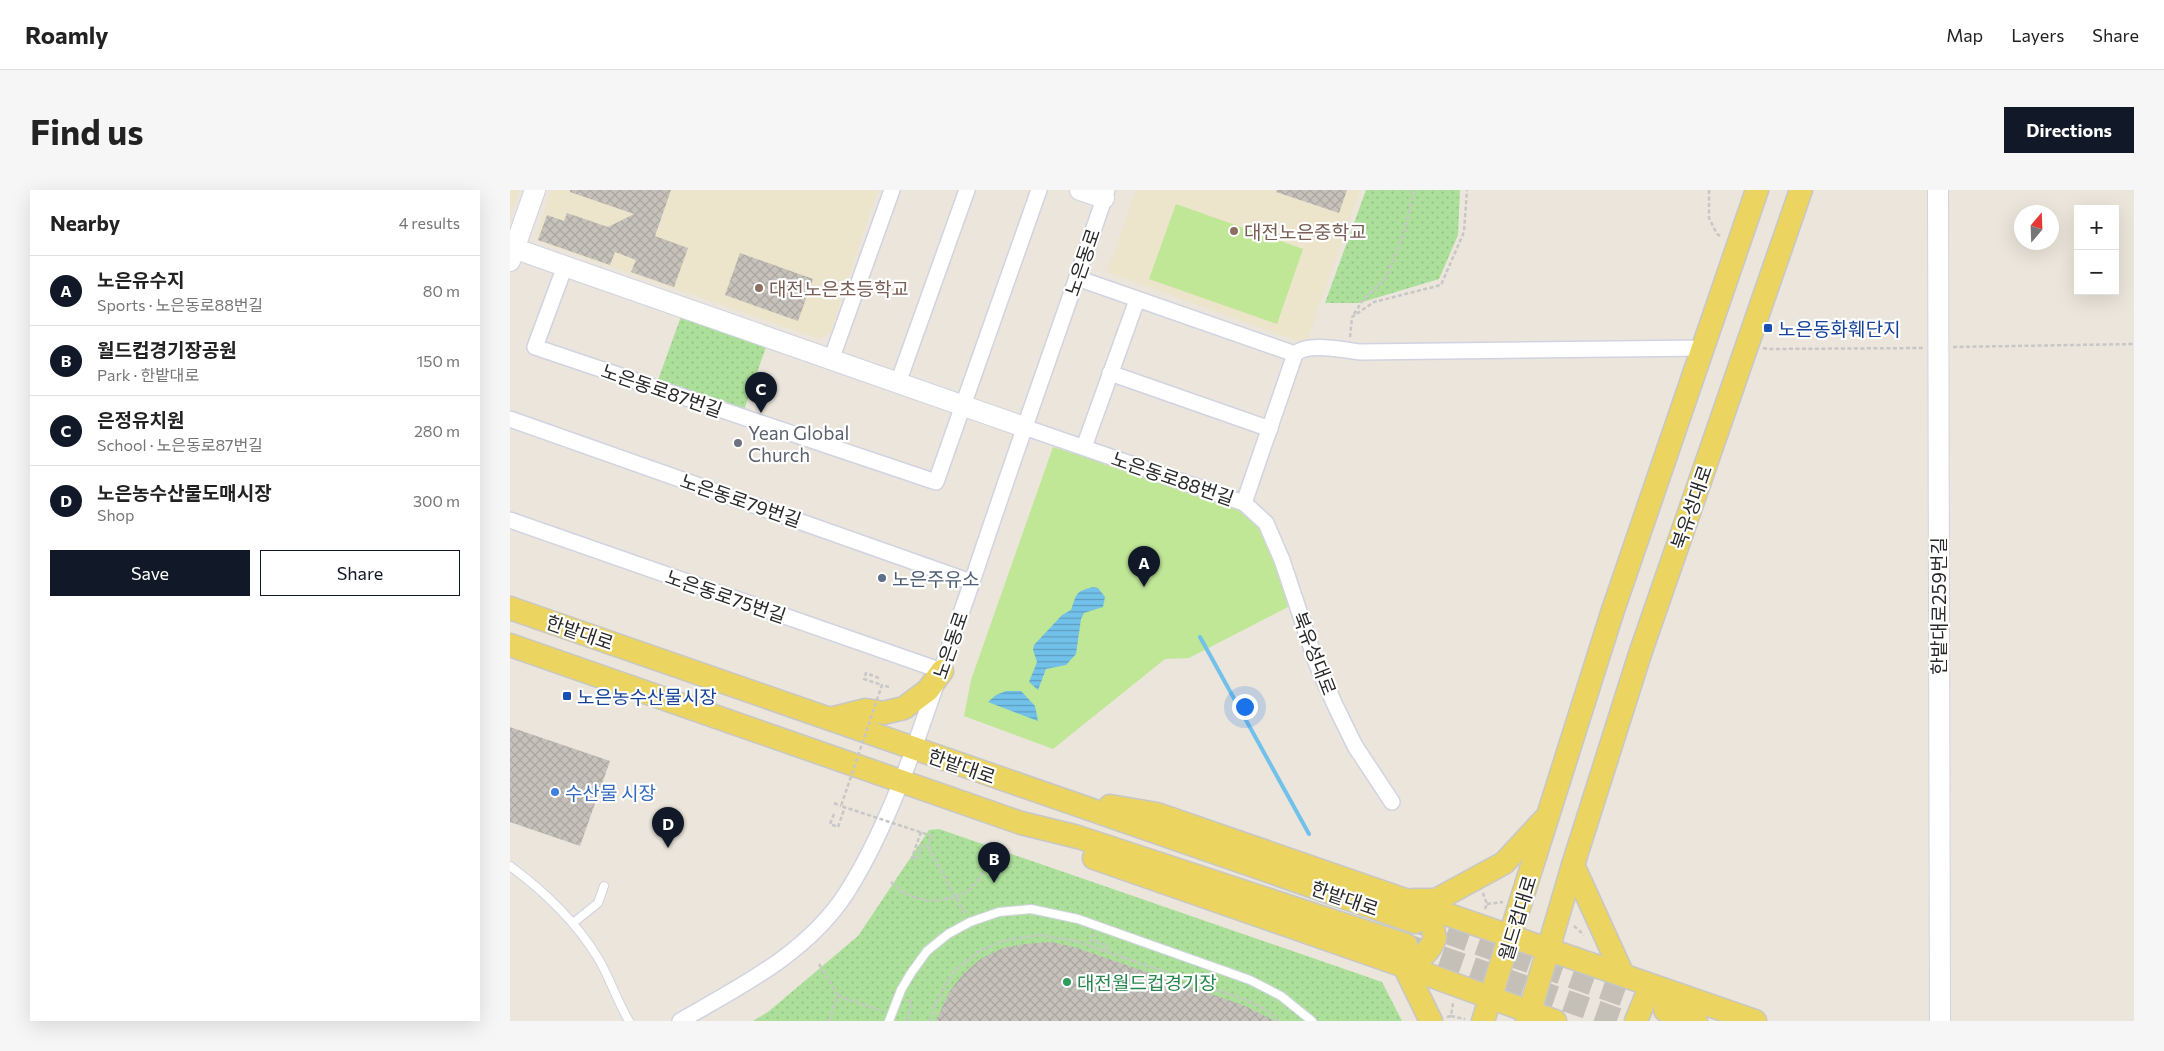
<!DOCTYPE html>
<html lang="en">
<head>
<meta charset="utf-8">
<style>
	:root { --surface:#fff; --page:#f6f6f6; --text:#222; --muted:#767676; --line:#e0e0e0; --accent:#111827 }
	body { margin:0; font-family:Commissioner,"Noto Sans KR",sans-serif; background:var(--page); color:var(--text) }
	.controls { position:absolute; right:15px; top:15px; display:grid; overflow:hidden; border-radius:0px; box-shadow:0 5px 20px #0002 }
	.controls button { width:45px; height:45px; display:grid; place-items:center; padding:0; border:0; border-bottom:1px solid var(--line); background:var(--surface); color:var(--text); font:25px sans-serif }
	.compass { position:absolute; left:1504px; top:15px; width:45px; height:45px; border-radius:50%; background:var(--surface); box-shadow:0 5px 20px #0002; rotate:19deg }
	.you { position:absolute; left:734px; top:516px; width:18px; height:18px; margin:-12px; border:4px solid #fff; border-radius:50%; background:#1a73e8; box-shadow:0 0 0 8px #1a73e833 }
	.badge { display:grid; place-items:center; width:32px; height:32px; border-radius:50%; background:var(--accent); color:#fff; font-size:16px; font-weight:700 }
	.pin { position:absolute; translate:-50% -41px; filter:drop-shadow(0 1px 2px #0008) }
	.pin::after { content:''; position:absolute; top:26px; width:18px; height:15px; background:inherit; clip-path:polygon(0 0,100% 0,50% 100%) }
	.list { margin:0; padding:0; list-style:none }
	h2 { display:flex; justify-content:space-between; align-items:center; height:65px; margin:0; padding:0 20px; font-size:21px }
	h2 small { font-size:16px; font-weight:400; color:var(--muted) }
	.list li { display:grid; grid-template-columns:32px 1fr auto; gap:15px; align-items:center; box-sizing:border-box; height:70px; padding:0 20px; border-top:1px solid var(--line) }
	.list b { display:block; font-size:19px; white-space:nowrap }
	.list p { margin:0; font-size:16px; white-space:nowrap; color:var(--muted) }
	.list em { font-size:16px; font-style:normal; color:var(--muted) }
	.actions { display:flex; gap:10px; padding:15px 20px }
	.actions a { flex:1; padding:11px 0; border:1px solid var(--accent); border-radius:0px; text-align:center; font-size:18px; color:var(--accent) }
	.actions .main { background:var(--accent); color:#fff }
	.map { position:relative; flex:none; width:1624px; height:831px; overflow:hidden; border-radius:0px }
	header { display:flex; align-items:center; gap:30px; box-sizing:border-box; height:70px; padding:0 25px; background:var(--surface); border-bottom:1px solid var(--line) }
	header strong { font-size:24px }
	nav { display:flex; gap:28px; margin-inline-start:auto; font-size:18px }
	.intro { display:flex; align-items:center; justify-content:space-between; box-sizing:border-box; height:120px; padding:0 30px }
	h1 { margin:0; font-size:35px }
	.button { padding:12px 22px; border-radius:0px; background:var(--accent); color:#fff; font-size:18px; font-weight:700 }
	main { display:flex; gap:30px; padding:0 30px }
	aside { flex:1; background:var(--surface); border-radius:0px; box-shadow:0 5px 20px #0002 }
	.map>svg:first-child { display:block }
</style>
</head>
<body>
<header>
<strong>Roamly</strong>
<nav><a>Map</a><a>Layers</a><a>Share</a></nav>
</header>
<div class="intro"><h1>Find us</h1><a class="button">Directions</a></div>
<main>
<aside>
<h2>Nearby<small>4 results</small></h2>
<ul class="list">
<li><span class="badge">A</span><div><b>노은유수지</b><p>Sports · 노은동로88번길</p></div><em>80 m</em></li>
<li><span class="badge">B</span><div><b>월드컵경기장공원</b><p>Park · 한밭대로</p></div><em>150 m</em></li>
<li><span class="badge">C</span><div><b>은정유치원</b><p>School · 노은동로87번길</p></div><em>280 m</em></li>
<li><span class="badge">D</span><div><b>노은농수산물도매시장</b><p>Shop</p></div><em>300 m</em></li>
</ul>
<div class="actions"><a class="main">Save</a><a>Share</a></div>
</aside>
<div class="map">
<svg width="1624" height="831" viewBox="0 0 1624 831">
	<defs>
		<pattern id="park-dots" width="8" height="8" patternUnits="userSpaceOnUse" patternTransform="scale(1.25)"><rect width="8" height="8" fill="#ace09a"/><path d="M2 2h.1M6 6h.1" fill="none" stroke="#94c085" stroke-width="1.8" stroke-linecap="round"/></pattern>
		<pattern id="water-rules" width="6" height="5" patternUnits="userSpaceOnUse" patternTransform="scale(1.25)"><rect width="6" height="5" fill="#72c1ea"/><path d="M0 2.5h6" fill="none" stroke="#5e9dbe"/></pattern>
		<pattern id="building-cross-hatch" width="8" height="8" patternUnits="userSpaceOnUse" patternTransform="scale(1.25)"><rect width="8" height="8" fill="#c6c2bb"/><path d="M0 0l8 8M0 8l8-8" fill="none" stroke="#aaa7a1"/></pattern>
	</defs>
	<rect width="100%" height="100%" fill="#ebe5db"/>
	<g fill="#ece4cb">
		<polygon points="0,0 10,0 0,27"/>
		<polygon points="41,0 368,0 320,143 310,149 33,53 27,49 28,41"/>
		<polygon points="626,0 850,0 796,154 597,82"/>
	</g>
	<g fill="url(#park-dots)">
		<polygon points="856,0 950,0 948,45 929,89 849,113 815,113"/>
		<polygon points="173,121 258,151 234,220 148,190"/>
		<polygon points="429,639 872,792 892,831 243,831 258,822 348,746 419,640"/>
	</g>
	<g fill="#bfe796">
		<polygon points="666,14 793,59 767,134 639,89"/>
		<polygon points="543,257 724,314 754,342 769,377 778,417 679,468 655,469 543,559 454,526 461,490"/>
	</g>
	<g fill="url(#water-rules)">
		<path d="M583,397L588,398L595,407L593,417L574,423L571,429L566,464L556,475L536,479L528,500L519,492L527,472L523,460L524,455L552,425L561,420C567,404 564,402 583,397Z"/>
		<polygon points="496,501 511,501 525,516 528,531 478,512 486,505"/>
	</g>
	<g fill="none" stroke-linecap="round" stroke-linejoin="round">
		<polyline stroke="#72c1ea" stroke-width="4" points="690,447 799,644"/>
	</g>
	<g fill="url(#building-cross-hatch)">
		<polygon points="60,0 161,0 145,46 178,58 164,97 121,82 126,70 105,62 100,75 28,50 37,25 54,31 57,23 98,37 124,24 60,2"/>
		<polygon points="767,0 837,0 829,23 766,2"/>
		<polygon points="230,63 303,89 288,131 215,105"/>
		<polygon points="0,537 100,571 70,656 0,632"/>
		<polygon points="541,752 564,757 733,815 765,831 426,831 439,802 454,783 472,768 493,758 515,754"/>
	</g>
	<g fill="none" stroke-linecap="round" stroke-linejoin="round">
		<g stroke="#c4bfb7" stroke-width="22" stroke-dasharray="22 11" stroke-linecap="butt">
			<polyline points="906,732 1152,819"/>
			<polyline points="900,756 1114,831"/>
		</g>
		<defs>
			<g id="lane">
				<path d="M0,676C34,701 66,732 88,768C100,788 107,811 119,831"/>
				<polyline points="63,733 88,713 94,696"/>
				<polyline points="379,831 391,800 401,783 417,761 438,744 460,732 489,722 521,719 568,729 740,790 771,806 802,831"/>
			</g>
			<g id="street">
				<polyline points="55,76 25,157 426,292 529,0"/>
				<polyline points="567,88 785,164 734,313"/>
				<path d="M785,164C798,152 833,160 851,162L1195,158"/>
				<polyline points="321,170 382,0"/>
				<polyline points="600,183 760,239"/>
				<polyline points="388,193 457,0"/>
				<polyline points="0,229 461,392"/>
				<polyline points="514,237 734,313 756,333 772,370 806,472 825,515 845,556 882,612"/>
				<polyline points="574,257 627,110"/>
				<polyline points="0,330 432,481"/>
				<path d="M170,831C231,796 298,763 337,702C365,658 386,607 404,558C424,501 444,445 463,389C506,259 553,130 597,0"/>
			</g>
			<g id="secondary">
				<polyline points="570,0 594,8"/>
				<polyline points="1428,0 1430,831"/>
				<polyline points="0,57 514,237"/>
				<polyline points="0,71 25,0"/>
			</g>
			<g id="primary">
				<polyline points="0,418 905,732"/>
				<polyline points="0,455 511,633 568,647 896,755"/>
				<polyline points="320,529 356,520 373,523 394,518 418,500 432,481"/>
				<polyline points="600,616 647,624 1245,831"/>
				<polyline points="584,668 894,776 1045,831"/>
				<polyline points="1063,675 1113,785"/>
				<polyline points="903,710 926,710 994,673 1033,631"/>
				<path d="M908,714L920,725L925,748C920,762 908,771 894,776L921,831"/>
				<polyline points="1155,820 1186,831"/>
				<polyline points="973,831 1103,420 1247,0"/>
				<polyline points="1017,831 1063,675 1130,464 1291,0"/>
				<polyline points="1126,831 1135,809 1148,798"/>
			</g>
		</defs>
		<use href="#lane" stroke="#d1d3e2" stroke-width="10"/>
		<use href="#street" stroke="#d1d3e2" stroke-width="18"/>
		<use href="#secondary" stroke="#d1d3e2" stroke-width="22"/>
		<use href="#primary" stroke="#c7c7c7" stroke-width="25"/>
		<g stroke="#c7c7c7" stroke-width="2.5" stroke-dasharray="4 2.5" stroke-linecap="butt">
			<polyline points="1199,0 1199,28 1207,44 1212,47"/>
			<polyline points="844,124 853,110 876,88 895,40 904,0"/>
			<polyline points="840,147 842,127 864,112 931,95 954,42 957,0"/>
			<polyline points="1443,157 1624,154"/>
			<polyline points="1253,158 1259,159 1413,158"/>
			<polyline points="369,488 356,483 354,489 372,495"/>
			<polyline points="324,613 331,616"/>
			<polyline points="324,624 320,634 328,637 335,617"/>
			<polyline points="411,642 402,667 407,669 412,655 418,657 422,646"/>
			<polyline points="418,657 455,724"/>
			<polyline points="381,692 391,701 406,708 421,711 447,707 462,698 481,672 483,652"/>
			<polyline points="973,703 977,714 975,719"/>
			<polyline points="977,714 993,712"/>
			<polyline points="1064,736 1074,745"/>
			<polyline points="585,746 583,745 581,750 598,756 596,761"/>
			<polyline points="309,774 328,806"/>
			<polyline points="685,792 686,786 705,793 707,787"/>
			<polyline points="941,826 955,829"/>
			<polyline points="937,827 941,826 943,813"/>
			<polyline points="319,831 328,806 372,821"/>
			<polyline points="397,831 402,814 398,809"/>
			<polyline points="420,831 426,813 443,782 469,761 496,750 530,745 566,751 736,810 755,819 769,831"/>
		</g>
		<use href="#lane" stroke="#fff" stroke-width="8"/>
		<use href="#street" stroke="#fff" stroke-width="15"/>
		<use href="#secondary" stroke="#fff" stroke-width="20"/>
		<use href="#primary" stroke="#ebd560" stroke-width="22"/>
		<polyline stroke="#c7c7c7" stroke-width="2.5" stroke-dasharray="4 2.5" stroke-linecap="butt" points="379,497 372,495 331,616 422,646"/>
	</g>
	<g fill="#8d6e63" stroke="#fff" stroke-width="2">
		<circle cx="724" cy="41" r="5"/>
		<circle cx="249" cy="98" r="5"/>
	</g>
	<g fill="#1a4fb4" stroke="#fff" stroke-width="2">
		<rect x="1253" y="133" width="10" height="10" rx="2.5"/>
		<rect x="52" y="501" width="10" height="10" rx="2.5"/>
	</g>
	<circle fill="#6b7280" stroke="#fff" stroke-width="2" cx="228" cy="253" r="5"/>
	<circle fill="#5c6f8a" stroke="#fff" stroke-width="2" cx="372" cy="388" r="5"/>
	<circle fill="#3f7fe0" stroke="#fff" stroke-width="2" cx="45" cy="602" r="5"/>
	<circle fill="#2e9e5b" stroke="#fff" stroke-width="2" cx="557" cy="792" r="5"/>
	<g text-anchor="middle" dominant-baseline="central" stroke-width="4.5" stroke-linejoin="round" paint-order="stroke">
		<g font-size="19" fill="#785e54" stroke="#fff" text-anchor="start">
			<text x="734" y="41">대전노은중학교</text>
			<text x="259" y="98">대전노은초등학교</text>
		</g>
		<g font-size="19" fill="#292929" stroke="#fff">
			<text transform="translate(572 72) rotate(-71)">노은동로</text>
			<text transform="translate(152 200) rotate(19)">노은동로87번길</text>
			<text transform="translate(663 288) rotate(19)">노은동로88번길</text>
			<text transform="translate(231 310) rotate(19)">노은동로79번길</text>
			<text transform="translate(1181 317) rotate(-71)">북유성대로</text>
			<text transform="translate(216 406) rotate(19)">노은동로75번길</text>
			<text transform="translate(1428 416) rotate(-90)">한밭대로259번길</text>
			<text transform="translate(70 442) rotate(19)">한밭대로</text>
			<text transform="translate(440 455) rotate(-71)">노은동로</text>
			<text transform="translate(805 463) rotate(69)">북유성대로</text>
			<text transform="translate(452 576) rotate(19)">한밭대로</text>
			<text transform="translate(835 708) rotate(19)">한밭대로</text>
			<text transform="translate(1007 728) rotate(-73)">월드컵대로</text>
		</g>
		<g font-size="19" fill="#164399" stroke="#fff" text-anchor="start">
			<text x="1268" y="138">노은동화훼단지</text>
			<text x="67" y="506">노은농수산물시장</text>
		</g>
		<g font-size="19" fill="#5b616d" stroke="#fff" text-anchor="start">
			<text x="238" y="242">Yean Global<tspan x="238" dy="22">Church</tspan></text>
		</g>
		<g font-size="19" fill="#4e5e75" stroke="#fff" text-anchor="start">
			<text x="382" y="388">노은주유소</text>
		</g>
		<g font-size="19" fill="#366cbe" stroke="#fff" text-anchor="start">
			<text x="55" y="602">수산물 시장</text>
		</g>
		<g font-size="19" fill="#27864d" stroke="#fff" text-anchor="start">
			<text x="567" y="792">대전월드컵경기장</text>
		</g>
	</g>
</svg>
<div class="controls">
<button>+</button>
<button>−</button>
</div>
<svg class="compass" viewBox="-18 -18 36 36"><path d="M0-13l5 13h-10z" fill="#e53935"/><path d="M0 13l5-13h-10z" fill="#767676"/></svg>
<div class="you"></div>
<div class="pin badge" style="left:634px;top:397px">A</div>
<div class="pin badge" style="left:484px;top:693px">B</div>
<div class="pin badge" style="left:251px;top:223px">C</div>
<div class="pin badge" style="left:158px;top:658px">D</div>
</div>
</main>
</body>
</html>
